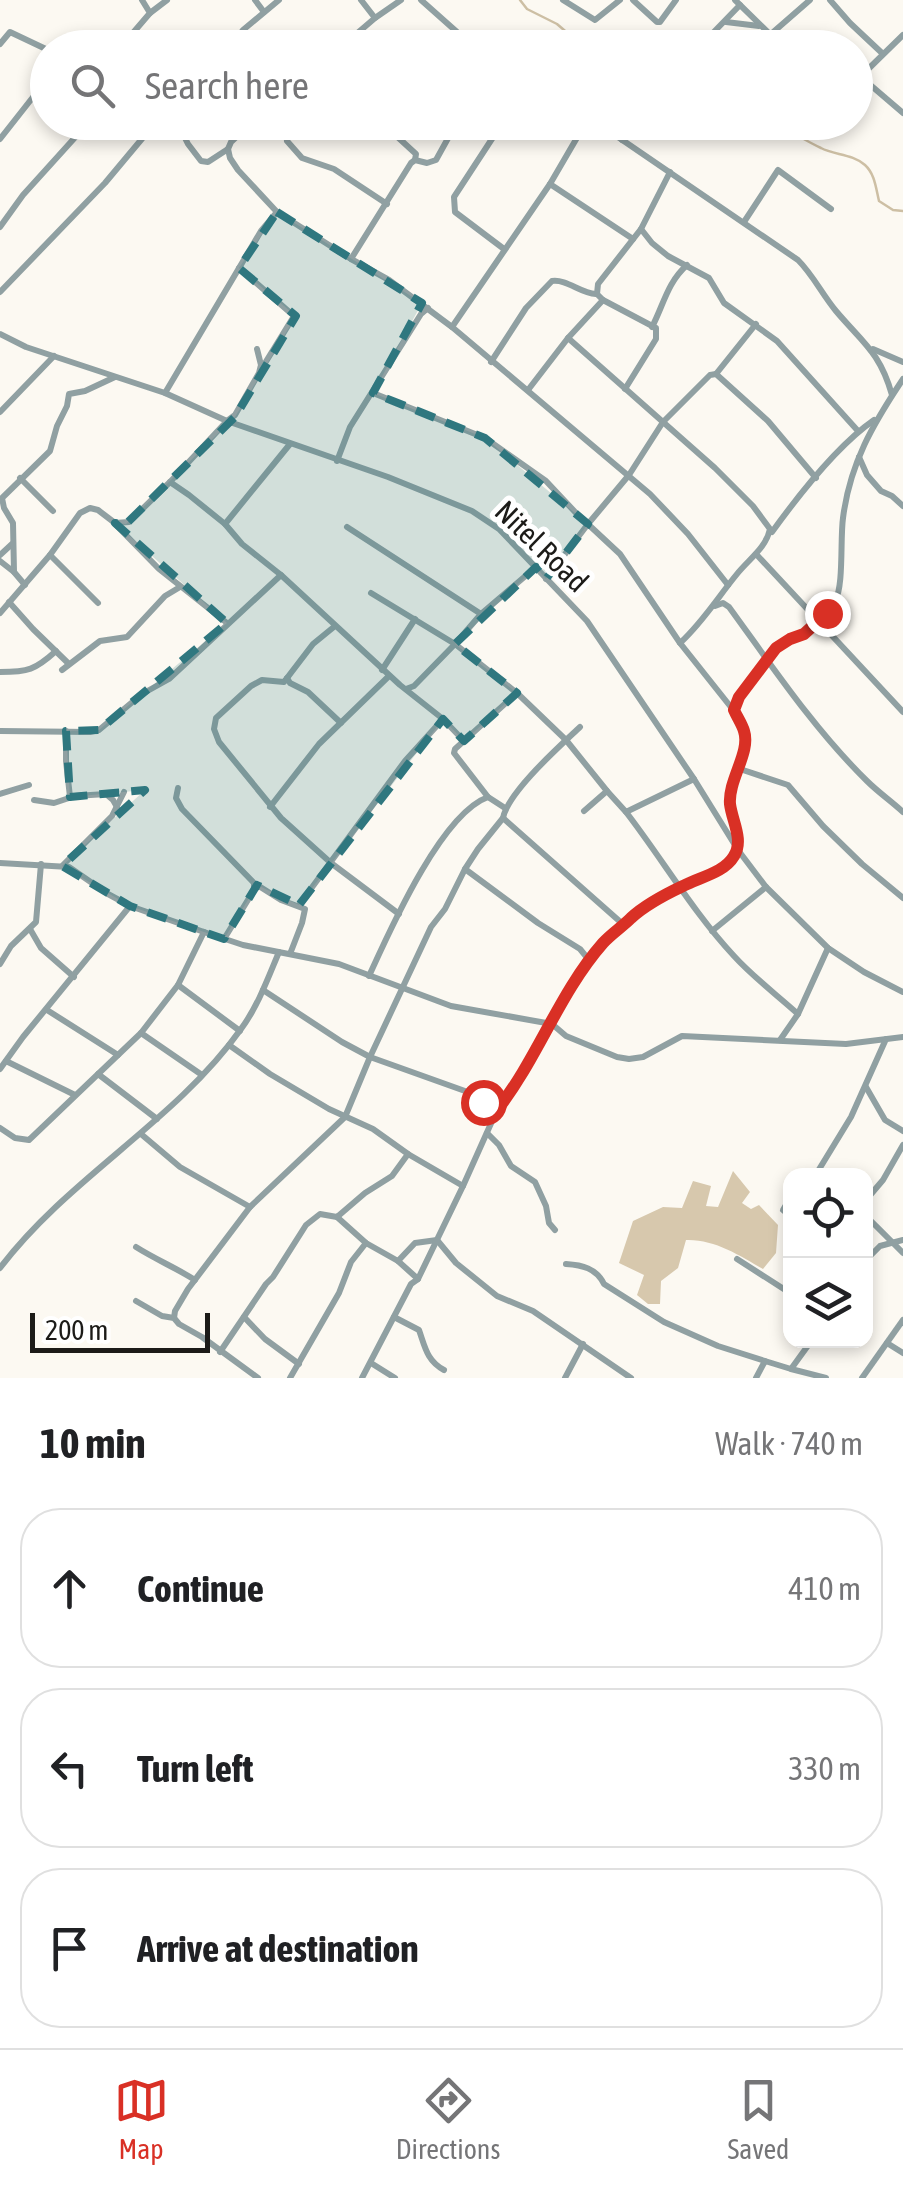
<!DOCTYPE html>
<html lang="en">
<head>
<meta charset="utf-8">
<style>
	:root { --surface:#fff; --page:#f6f6f6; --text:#202124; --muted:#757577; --line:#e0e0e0; --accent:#d93025 }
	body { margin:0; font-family:"Asap Condensed",sans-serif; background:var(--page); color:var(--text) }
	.controls { position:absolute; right:30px; bottom:30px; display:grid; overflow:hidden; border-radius:20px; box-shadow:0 5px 15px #0003 }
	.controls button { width:90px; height:90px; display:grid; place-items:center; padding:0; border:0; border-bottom:2px solid var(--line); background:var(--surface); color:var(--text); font:50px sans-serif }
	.scale { position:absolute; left:30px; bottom:25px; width:180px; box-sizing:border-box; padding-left:10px; border:5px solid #1c1b18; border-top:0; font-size:28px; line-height:35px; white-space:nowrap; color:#1c1b18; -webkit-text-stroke:8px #fff; paint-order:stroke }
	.stop { position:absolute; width:30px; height:30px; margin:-22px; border:8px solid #d93025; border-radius:50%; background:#fff }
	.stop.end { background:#d93025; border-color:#fff; box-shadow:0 2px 10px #0008 }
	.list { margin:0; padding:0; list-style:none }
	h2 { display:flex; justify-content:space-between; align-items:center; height:130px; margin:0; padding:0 40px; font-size:42px }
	h2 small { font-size:32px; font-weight:400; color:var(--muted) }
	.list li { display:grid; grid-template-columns:65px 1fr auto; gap:30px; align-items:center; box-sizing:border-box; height:160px; margin:0 20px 20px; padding:0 20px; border:2px solid var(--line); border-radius:40px }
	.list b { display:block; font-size:38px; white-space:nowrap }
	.list em { font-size:32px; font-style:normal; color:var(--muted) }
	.icon { flex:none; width:55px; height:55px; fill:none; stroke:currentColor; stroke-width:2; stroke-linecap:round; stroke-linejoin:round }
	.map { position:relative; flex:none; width:903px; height:1378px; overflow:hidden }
	.search { position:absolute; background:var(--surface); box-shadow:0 5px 15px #0003; left:30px; right:30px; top:30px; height:110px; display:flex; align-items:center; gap:25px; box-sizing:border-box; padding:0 35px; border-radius:55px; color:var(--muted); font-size:38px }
	.sheet { height:670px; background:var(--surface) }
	nav { display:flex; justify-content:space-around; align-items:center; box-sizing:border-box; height:140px; border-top:2px solid var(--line); background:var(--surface); font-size:28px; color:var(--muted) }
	nav a { display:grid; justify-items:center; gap:5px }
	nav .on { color:var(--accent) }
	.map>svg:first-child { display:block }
</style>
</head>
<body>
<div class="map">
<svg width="903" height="1378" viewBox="0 0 903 1378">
	<rect width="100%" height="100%" fill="#fcf9f2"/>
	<path fill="#d7c8ad" d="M733,1171L750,1192L742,1203L751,1209L759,1205L778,1225L776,1253L763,1269C739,1255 714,1239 686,1240L678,1268L661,1281L660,1304H648L637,1295L644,1275L619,1263L633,1221L663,1207L682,1208L693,1181L711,1186L706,1206L718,1207Z"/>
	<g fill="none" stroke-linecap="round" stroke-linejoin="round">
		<g stroke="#cdbfa4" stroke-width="2.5">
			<polyline points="520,0 527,9 557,24 585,48"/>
			<path d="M772,122C789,130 804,140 821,148C834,155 853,154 865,165C875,174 876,189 879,201L893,210L903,211"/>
		</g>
		<g stroke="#90a0a2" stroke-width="6">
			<polyline points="255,0 264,12"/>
			<polyline points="361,0 375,18"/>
			<polyline points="421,0 475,48"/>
			<polyline points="563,0 595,20 620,0"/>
			<polyline points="633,0 657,22 660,22 676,0"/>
			<polyline points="735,0 784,48"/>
			<polyline points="830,0 850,23 883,54"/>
			<polyline points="150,13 167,0"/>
			<polyline points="726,22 759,26"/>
			<polyline points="771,34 810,0"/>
			<polyline points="709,37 740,5"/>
			<polyline points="0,44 10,32 48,50"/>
			<polyline points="138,48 132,34 150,13 142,0"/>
			<polyline points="230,48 243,30 279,0"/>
			<polyline points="340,48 375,18 401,0"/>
			<polyline points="447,48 458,34"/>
			<polyline points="861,77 903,113"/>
			<polyline points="856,81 903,35"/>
			<polyline points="177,122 188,144 201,161 208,162 228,149"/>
			<polyline points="252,122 231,142 228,149 230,158 238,170 277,212 351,259 389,280 452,327 650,494 688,534 728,585"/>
			<polyline points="389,122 388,127 391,131 416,154 415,160"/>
			<polyline points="503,122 454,197 455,212 504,249"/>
			<path d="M596,122L798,260C813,275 822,294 836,311C862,342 880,352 892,395"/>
			<polyline points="0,139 48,78"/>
			<polyline points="622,140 638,122"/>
			<polyline points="287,141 302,158 334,169 387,204"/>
			<polyline points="550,184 633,239"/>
			<polyline points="744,222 778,170 831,209"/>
			<polyline points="0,227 23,195 89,122"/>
			<polyline points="641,229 652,243 668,256 709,278 724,303 777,341 858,431"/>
			<polyline points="351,259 411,163 415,160 427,163 436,160 457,122"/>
			<polyline points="239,268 294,316 262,368"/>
			<polyline points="0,292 105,183 156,122"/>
			<polyline points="603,300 656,328 656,339 625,389"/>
			<polyline points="452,327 550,184 585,124 589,122"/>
			<path d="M652,327C664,304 667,283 687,265"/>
			<polyline points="0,334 26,347 165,393 227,421 388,477 472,511 499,529 587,621 694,779 738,850 766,887 828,948 864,972 903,992"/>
			<path d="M568,338L715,468L753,506L770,529C766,548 749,559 737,574C718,597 703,622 680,643"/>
			<polyline points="873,349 903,362"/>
			<path d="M491,362L526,308L552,281C567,279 580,293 596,294"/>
			<polyline points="716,374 756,324"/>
			<polyline points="528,390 568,338 603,300 597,294 598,284 641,229 670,172"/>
			<polyline points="165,393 261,231 277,212"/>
			<polyline points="0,412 54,356"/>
			<polyline points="859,457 867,475 881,491 892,496 903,506"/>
			<polyline points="337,461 350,427 421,314 428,308"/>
			<polyline points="20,478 53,511"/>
			<polyline points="170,482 189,495 225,524 242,544 281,575 400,685 443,719 464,741"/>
			<polyline points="225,524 290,444"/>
			<polyline points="116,525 159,569 227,623"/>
			<polyline points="347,527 481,614"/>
			<path d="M772,532C798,496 838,445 874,420"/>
			<polyline points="756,554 903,712"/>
			<polyline points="0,555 12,544"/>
			<polyline points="50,555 98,603"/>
			<polyline points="0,561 14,572"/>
			<polyline points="546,579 588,524 629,475 663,422 710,375 716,374 768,421 816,478"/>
			<polyline points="25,585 14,572 13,523 4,508 2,498 50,451 57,426 67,406 69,394 85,391 115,377"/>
			<polyline points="371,593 455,644 517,693 566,740 607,791 626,812 694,779"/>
			<polyline points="9,602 33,629 69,664"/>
			<path d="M715,606L723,603L729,607C772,666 814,729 867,781C878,792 891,801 903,812"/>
			<polyline points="0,613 50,555 80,513 90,508 98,510 115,523 129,522 170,482 227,421 235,415 259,373 261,365 257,349"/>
			<polyline points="335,626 313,644 284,682 262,680 251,686 216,718 214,729 219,742 281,818 331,863 399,914"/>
			<polyline points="62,670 100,641 127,637 165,596 180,587"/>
			<polyline points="382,670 415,619"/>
			<path d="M0,672C28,672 35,670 56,651"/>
			<polyline points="287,678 290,683 308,692 341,723"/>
			<polyline points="406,689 414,686 455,644 481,614 536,567"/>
			<path d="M734,711C742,689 760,664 777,648C786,640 795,640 804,634C817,627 828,613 835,601C844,586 840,539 843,518C850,463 873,424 903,379"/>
			<polyline points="0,731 90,732 99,730 142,694 169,679 281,575"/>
			<polyline points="66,731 66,761 70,797"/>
			<polyline points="737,768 788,785 823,826 862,864 903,898"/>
			<polyline points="178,788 176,798 182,809 254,883 281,900 305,909 302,923 290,954"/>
			<polyline points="0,794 29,785"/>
			<polyline points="34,800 54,803 75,796 106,794 113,800 117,807"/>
			<polyline points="270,807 319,744 389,676"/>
			<polyline points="505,808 488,797 454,753 455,749 517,693"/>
			<polyline points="584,811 607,791"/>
			<path d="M626,812C663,860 693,912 734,956C753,977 777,995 798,1014"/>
			<polyline points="503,818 625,926"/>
			<polyline points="0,863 69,867 108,894 130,906 204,932 243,945 339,964 451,1006 552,1024 566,1036 617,1057 629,1059 643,1057 682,1036 846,1044 903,1037"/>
			<polyline points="63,865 112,816 124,792"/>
			<polyline points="465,869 538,923 580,949 589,960"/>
			<polyline points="299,905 405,761 443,719"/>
			<polyline points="30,929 41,948 74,977"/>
			<polyline points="712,931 766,887"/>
			<polyline points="224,939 254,890 254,884"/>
			<polyline points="0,964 11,946 36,922 41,864"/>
			<path d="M369,976C390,930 441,814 488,797"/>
			<polyline points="178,985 240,1031"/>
			<polyline points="263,990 342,1042 370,1057 465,1091 497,1110"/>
			<polyline points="47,1010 118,1055"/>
			<polyline points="141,1033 202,1075"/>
			<polyline points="780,1040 798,1014 828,948"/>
			<polyline points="229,1045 270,1074 329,1109 373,1129 408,1154 463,1186"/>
			<polyline points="6,1061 75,1095"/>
			<polyline points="0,1069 23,1037 130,906"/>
			<polyline points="98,1074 157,1119"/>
			<polyline points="866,1087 885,1120 903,1131"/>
			<polyline points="0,1128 15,1138 29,1140 141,1033 178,985 204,932"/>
			<polyline points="487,1133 499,1145 511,1166 535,1182 546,1206 549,1223 555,1230"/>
			<polyline points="141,1134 180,1167 250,1207"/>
			<polyline points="815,1176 851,1117 886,1039"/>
			<polyline points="790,1198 783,1210 790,1216"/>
			<polyline points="866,1200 883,1180 903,1145"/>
			<polyline points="866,1216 903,1253"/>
			<polyline points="337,1217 366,1243 398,1261 415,1243 437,1240 456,1263 497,1296 533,1311 631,1378"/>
			<path d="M136,1247C155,1259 176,1268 195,1280"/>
			<polyline points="737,1259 790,1293"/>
			<polyline points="866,1260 880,1246 903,1240"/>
			<polyline points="398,1261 418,1279"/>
			<path d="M566,1264C582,1265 596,1268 604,1284L664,1322L718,1346L765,1361"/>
			<path d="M0,1268C69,1177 175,1122 241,1029C258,1006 268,978 279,952"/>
			<polyline points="136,1301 162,1316 174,1318 179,1324 202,1337 258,1378"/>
			<polyline points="244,1317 265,1339 299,1364"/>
			<path d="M394,1317L419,1330C425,1347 427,1361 444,1370"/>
			<path d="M174,1318L175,1311L188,1289L250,1207L345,1117L370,1057L431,927L445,909L465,869L478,849L503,818C508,792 560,746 580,727"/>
			<polyline points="887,1343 903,1353"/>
			<polyline points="220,1352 266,1284 273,1277 306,1225 320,1214 337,1217 365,1193 392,1176 408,1154"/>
			<polyline points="371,1363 395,1378"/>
			<polyline points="791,1369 826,1378"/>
			<polyline points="290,1378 339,1293 351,1262 366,1243"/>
			<polyline points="362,1378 411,1284 418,1279 463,1186 497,1110 512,1091 552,1024 562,1001 589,960 606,938 625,926 632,918 680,887 719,869 731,861 738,850 737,828 730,803 730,789 746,741 744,730 734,711 680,643 620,554 576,513 546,481 485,438 373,393"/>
			<polyline points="565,1378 583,1344"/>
			<polyline points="756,1378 765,1361 791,1369 812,1340"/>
			<polyline points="862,1378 903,1320"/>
		</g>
	</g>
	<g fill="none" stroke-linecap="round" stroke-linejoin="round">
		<path stroke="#d93025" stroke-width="12" d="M483,1102L497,1110C538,1058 559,993 603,943C611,934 622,927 631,918C645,905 666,894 683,886C700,877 724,873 734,856C744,840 732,821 730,804C728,780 751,752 744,731C742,724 737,717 734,710L739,697L776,648L790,639L804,634L827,613"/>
	</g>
	<path fill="#2f777f" fill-opacity="0.2" stroke="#2f777f" stroke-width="8" stroke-dasharray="20 12" stroke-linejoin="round" d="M277,212L422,303L373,393L485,438L588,524L546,579L536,567L455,644L517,693L464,741L443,719L299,905L257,885L224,939L130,906L62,866L145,790L70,797L66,731L99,730L227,623L115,523L126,524L235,417L296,316L239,268Z"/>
	<g text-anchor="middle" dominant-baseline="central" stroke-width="10" stroke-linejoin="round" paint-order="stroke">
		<g font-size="30" fill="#1c1b18" stroke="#fff">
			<text transform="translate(542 546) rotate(44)">Nitel Road</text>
		</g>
	</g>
</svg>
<div class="controls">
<button><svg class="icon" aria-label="locate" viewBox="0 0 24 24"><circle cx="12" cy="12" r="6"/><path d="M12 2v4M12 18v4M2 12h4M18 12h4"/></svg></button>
<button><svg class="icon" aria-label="layers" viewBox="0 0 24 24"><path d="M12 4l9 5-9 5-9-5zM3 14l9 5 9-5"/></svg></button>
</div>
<div class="scale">200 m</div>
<div class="stop" style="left:483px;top:1102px"></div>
<div class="stop end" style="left:827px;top:613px"></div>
<div class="search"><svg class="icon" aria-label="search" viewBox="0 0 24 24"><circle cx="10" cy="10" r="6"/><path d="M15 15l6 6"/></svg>Search here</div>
</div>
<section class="sheet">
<h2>10 min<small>Walk · 740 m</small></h2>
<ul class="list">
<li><svg class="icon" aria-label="ahead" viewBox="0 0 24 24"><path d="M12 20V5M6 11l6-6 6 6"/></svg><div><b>Continue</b></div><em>410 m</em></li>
<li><svg class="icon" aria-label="left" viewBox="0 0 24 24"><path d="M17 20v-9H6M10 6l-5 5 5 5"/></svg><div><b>Turn left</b></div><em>330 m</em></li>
<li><svg class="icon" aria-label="arrive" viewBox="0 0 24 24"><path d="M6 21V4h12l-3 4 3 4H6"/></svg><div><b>Arrive at destination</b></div></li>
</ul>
</section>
<nav>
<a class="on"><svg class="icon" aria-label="map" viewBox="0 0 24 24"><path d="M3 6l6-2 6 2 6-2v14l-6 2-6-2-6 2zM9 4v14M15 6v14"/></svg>Map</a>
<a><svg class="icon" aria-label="directions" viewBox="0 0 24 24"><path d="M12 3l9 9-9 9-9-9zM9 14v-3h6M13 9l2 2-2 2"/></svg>Directions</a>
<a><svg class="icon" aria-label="saved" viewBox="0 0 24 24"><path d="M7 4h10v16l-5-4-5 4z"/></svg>Saved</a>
</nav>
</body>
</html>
